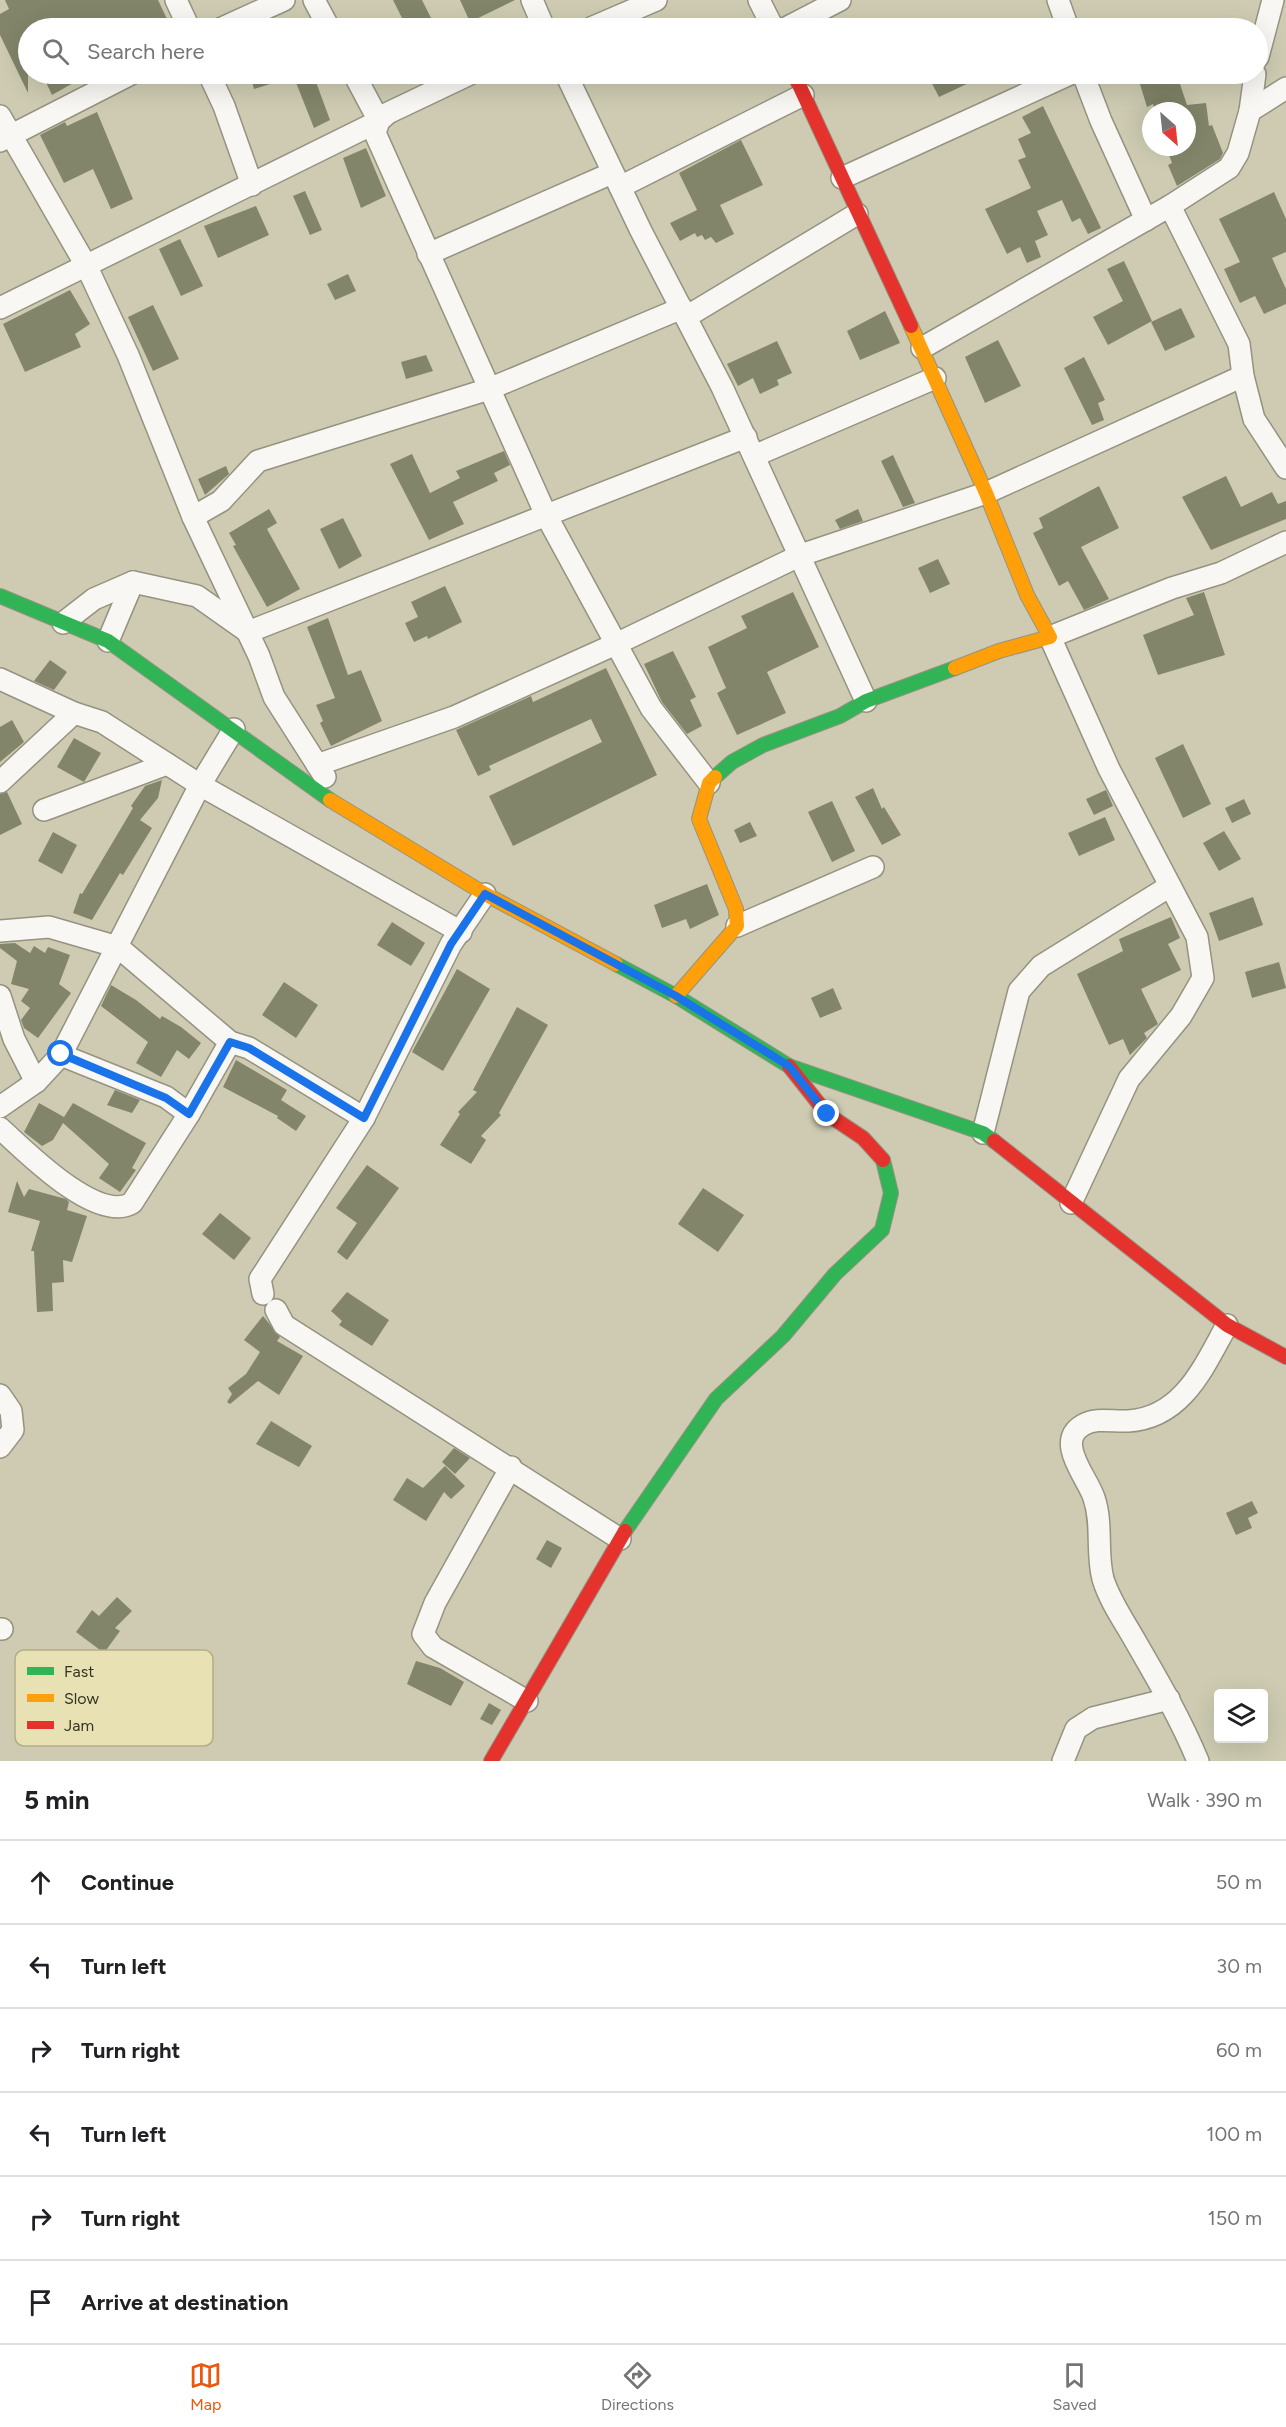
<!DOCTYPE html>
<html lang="en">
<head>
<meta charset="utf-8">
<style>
	:root { --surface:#fff; --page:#f2f2f2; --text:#202124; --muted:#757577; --line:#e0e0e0; --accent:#ea580c }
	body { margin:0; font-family:Figtree,sans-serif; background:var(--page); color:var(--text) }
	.controls { position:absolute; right:18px; bottom:18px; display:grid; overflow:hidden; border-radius:6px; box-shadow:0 6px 24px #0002 }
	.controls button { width:54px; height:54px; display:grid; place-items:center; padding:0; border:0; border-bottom:2px solid var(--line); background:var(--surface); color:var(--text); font:30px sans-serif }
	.compass { position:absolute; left:1142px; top:102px; width:54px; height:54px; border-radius:50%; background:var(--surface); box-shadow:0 6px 24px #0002; rotate:153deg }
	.stop { position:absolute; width:18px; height:18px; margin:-14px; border:4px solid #1a73e8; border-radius:50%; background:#fff }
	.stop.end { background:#1a73e8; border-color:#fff; box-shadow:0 2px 6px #0008 }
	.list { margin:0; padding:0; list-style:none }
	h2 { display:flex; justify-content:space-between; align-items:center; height:78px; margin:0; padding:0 24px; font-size:26px }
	h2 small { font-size:20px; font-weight:400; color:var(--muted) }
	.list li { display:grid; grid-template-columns:39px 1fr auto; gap:18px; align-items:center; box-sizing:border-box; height:84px; padding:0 24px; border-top:2px solid var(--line) }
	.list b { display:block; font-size:22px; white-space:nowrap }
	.list em { font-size:20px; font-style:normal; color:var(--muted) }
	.icon { flex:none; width:33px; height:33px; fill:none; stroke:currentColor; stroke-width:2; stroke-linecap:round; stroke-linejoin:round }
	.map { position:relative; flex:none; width:1286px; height:1761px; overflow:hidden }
	.search { position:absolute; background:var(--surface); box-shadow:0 6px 24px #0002; left:18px; right:18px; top:18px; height:66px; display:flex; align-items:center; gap:15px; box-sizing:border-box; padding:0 21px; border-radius:33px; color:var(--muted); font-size:22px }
	.sheet { height:582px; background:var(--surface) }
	nav { display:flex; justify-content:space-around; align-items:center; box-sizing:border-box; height:84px; border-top:2px solid var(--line); background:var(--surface); font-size:16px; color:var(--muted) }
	nav a { display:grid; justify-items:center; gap:3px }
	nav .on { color:var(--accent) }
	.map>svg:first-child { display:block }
</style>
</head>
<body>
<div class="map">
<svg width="1286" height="1761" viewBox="0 0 1286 1761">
	<rect width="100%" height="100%" fill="#cecbb2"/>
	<g fill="#83856a">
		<polygon points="5,0 158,0 167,19 147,28 28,28 28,93 0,35 0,14 9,9"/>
		<polygon points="393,0 422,0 436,28 407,28"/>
		<polygon points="460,0 515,0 470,22"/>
		<polygon points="42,74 89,74 52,95"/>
		<polygon points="250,74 292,74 293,77 254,89"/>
		<polygon points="308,74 313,74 330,120 314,128 295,80"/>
		<polygon points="927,74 988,74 939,97"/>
		<polygon points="1156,75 1159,84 1178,78 1187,105 1206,103 1209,126 1212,125 1223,153 1220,159 1177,186 1168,165 1172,163 1166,147 1187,147 1187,111 1156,111 1153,104 1147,107 1139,81"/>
		<polygon points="1043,106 1101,228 1088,234 1080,218 1072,222 1062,200 1037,211 1048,235 1035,241 1041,257 1027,263 1020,247 1007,254 985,209 1031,188 1018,160 1026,157 1018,139 1031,133 1022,117"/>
		<polygon points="97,112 133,199 111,209 93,169 64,183 40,135 65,122 67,126"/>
		<polygon points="741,140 763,185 720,205 734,234 716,243 711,237 705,240 702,235 697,237 695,233 680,241 670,223 697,210 679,173"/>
		<polygon points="366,148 386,196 361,208 343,158"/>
		<polygon points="305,191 322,230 310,235 293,196"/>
		<polygon points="1274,192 1286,219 1286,252 1272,258 1286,289 1286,304 1264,314 1255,296 1240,303 1224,269 1240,262 1219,219"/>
		<polygon points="256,206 269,235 218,258 204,226"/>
		<polygon points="180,239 203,286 181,296 159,249"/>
		<polygon points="1124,261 1152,321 1108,345 1093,317 1123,301 1107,269"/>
		<polygon points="348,274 356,291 335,300 327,284"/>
		<polygon points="70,290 90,324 75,334 81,347 25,372 3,324"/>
		<polygon points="153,305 179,359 153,371 128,317"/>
		<polygon points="1181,308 1195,337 1165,351 1151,322"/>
		<polygon points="885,311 900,343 860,360 847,331"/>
		<polygon points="998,340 1021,386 985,403 965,357"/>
		<polygon points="777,341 792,373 777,380 779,385 760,394 753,378 738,386 727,364"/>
		<polygon points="426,355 433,371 406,379 401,362"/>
		<polygon points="1084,357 1105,400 1098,403 1104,420 1092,425 1064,368"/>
		<polygon points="504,451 510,465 494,473 498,481 453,502 464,524 429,540 390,464 412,454 430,493 460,478 456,471"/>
		<polygon points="893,455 915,503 903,507 881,461"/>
		<polygon points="226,466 229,474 205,495 198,479"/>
		<polygon points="1226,476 1241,507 1272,492 1278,504 1286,501 1286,519 1211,550 1182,497"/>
		<polygon points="1099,486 1119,528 1081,547 1109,599 1084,610 1068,581 1059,586 1033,533 1043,528 1039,518"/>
		<polygon points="269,509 277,523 267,529 300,589 267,607 233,546 236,545 229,533"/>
		<polygon points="858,509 863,521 840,529 835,520"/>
		<polygon points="343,518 362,556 339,569 320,529"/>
		<polygon points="938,559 950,584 930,593 918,568"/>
		<polygon points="445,586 462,622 428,639 427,636 414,642 405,623 418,617 411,602"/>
		<polygon points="793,592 819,647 767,672 786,713 737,735 717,693 726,688 708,647 747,628 741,616"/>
		<polygon points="1204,592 1225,655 1158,675 1143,635 1194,615 1186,598"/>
		<polygon points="328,618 348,675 361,670 382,721 331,746 320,723 323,721 316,705 335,698 307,627"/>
		<polygon points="673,651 696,697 690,700 702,726 687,734 662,702 644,664"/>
		<polygon points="50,660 67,672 54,690 34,681"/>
		<polygon points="606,668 657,775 513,846 489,796 602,742 591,719 489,766 491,770 478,776 456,730 531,696 533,702"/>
		<polygon points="12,720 24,742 0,762 0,727"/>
		<polygon points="74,738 101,753 84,782 57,767"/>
		<polygon points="1183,744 1211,804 1183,818 1155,758"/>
		<polygon points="162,780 158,798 140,820 152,828 123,875 120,873 92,920 73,913 80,893 82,894 133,808 131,806 145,786"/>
		<polygon points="873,788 882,809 884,807 901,835 882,845 855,797"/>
		<polygon points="1106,790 1113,806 1094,815 1086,799"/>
		<polygon points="7,792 22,824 0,835 0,794"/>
		<polygon points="1244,799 1251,814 1232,823 1225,808"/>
		<polygon points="832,801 855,851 832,862 808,812"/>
		<polygon points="1105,817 1115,840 1079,856 1068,833"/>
		<polygon points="750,822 757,836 740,843 734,830"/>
		<polygon points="1224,831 1241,859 1219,871 1203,843"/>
		<polygon points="53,832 77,845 62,874 38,861"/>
		<polygon points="707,884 719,915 690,929 686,919 662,928 654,905"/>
		<polygon points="1253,897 1263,925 1219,941 1209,913"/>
		<polygon points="1171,917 1180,938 1168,944 1181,970 1141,989 1158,1024 1144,1033 1147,1038 1130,1055 1123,1039 1109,1045 1077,974 1123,951 1119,939"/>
		<polygon points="392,922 425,943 411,966 377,945"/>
		<polygon points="15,943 30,953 34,946 45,953 48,947 70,955 59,984 71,993 38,1038 24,1028 21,1020 30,1008 21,1001 29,989 11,984 17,961 0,948 0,944"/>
		<polygon points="1279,962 1286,988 1252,998 1245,972"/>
		<polygon points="457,969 490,989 443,1071 412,1052"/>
		<polygon points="284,982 318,1005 296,1038 262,1015"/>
		<polygon points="111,985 136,1000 160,1019 162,1016 181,1027 201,1043 189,1059 177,1050 161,1077 136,1063 148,1042 101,1006"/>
		<polygon points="833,988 842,1009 820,1018 811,998"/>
		<polygon points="517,1007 548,1025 499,1113 501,1115 481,1136 486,1140 471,1164 440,1145 460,1114 458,1112 477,1092 473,1090"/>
		<polygon points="236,1060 287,1090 281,1100 306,1116 296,1131 277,1118 278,1116 223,1087"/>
		<polygon points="115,1090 140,1100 132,1113 107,1105"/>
		<polygon points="39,1103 64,1117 73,1103 146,1143 132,1168 136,1170 120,1192 99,1178 109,1164 63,1123 53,1140 42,1146 24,1132"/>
		<polygon points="367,1165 399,1188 347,1260 337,1252 357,1223 336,1208"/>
		<polygon points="17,1181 24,1197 29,1189 66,1199 69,1202 67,1210 87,1216 72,1262 63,1260 64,1282 52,1283 53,1311 37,1312 34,1251 31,1251 40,1221 8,1212"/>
		<polygon points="703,1188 744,1215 718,1252 678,1224"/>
		<polygon points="220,1213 251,1238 234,1260 202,1234"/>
		<polygon points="347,1292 389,1320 372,1346 339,1325 342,1321 331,1311"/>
		<polygon points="263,1316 280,1337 277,1341 303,1356 279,1395 258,1381 230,1404 227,1402 232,1394 228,1388 246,1374 260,1352 244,1340"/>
		<polygon points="271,1421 312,1446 299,1467 256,1444"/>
		<polygon points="454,1448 470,1458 455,1474 442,1462"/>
		<polygon points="445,1466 465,1486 451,1499 444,1492 426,1521 393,1500 407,1478 423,1488"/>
		<polygon points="1252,1501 1258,1513 1248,1518 1252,1528 1236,1535 1226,1513"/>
		<polygon points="547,1540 562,1548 551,1568 536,1559"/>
		<polygon points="117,1597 132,1611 115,1628 120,1631 104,1653 76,1632 92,1610 99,1616"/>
		<polygon points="416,1661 440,1668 464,1682 451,1706 407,1684"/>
		<polygon points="489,1703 501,1710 492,1725 480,1719"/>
	</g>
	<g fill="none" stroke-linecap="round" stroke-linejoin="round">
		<defs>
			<g id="street">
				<polyline points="176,0 189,28"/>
				<polyline points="314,0 329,28"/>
				<polyline points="532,0 544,28"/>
				<polyline points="759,0 773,28"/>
				<polyline points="1058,0 1068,28"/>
				<polyline points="222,28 284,0"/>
				<polyline points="591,28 656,0"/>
				<polyline points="786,28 840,0"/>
				<polyline points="1258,57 1273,0"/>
				<polyline points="209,74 224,106 252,185"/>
				<polyline points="470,74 388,113 379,121 375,133 546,515 651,708 709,783"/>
				<polyline points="566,74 641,231 722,387 866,701"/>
				<polyline points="1083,74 1101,121 1146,220"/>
				<polyline points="1250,111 1255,74"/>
				<polyline points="0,116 87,267 128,355 193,517 259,656 274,697 325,777"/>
				<polyline points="0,141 131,74"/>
				<polyline points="842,178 1070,74"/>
				<polyline points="620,187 803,95"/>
				<polyline points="1170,206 1239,344 1243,376 1254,419 1286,468"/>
				<polyline points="428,254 612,173"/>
				<polyline points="0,308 379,121 354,74"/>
				<polyline points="686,317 857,214"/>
				<polyline points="922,348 1170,206 1229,168 1238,153 1250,111 1286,88"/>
				<polyline points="754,456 935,378"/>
				<polyline points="193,517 221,501 258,461 489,389 682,308"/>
				<polyline points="63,623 94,599 133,582 197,596 248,632 746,437"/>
				<polyline points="108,641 133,582"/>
				<polyline points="0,679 74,713 102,722 200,785 461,932"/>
				<polyline points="317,765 454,717 618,643 801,555 986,493 1243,376"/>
				<polyline points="0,782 74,713"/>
				<polyline points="44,810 167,764"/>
				<polyline points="737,926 873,867"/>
				<polyline points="0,931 49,927 118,947 230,1042 249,1048 364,1118 451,944 485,894"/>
				<polyline points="0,996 14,1039 36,1082"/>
				<polyline points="61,1055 166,1097 189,1114"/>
				<polyline points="0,1107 36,1082 61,1055 200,785 234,729"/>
				<path d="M0,1128C25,1151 97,1224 132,1203L189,1114L230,1042"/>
				<polyline points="983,1133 1019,991 1041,966 1170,886"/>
				<polyline points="1071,1203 1129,1079 1181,1016 1203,978 1197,937 1109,769 1050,637 1172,588 1221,573 1286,542"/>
				<polyline points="263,1294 260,1279 364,1118"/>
				<polyline points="276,1310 284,1325 620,1539"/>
				<polyline points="0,1395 11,1411 13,1430 0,1447"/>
				<polyline points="511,1467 435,1603 423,1634 433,1647 527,1701"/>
				<polyline points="0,1629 2,1629"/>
				<polyline points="1063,1761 1076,1729 1093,1718 1169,1699"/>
				<path d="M1198,1761C1181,1720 1159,1682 1137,1644C1126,1624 1110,1602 1103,1579C1096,1553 1103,1524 1094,1498C1088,1478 1054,1442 1083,1425C1096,1417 1113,1422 1128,1421C1183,1418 1204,1366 1227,1325"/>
			</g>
			<g id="fast">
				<polyline points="0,596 108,641 330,800"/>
				<polyline points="715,777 732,762 763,745 840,716 866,701 955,668"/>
				<polyline points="616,964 676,996 789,1066 983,1133 994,1141"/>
				<polyline points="625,1531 716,1399 783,1336 835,1274 882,1230 891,1193 883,1160"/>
			</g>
			<g id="slow">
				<polyline points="911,326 986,493 1027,595 1050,637 999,651 955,668"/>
				<polyline points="330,800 485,894 616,964"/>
				<polyline points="676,996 737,926 736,909 699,819 709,783 715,777"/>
			</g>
			<g id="jam">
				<polyline points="794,74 911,326"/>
				<polyline points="789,1066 827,1114 863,1138 883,1160"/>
				<polyline points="994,1141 1227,1325 1286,1357"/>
				<polyline points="491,1761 625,1531"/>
			</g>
		</defs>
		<use href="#street" stroke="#959380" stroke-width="24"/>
		<use href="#fast" stroke="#959380" stroke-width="16"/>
		<use href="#slow" stroke="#959380" stroke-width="16"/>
		<use href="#jam" stroke="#959380" stroke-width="16"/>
		<use href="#street" stroke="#f8f7f3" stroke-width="21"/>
		<use href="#fast" stroke="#30b455" stroke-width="14"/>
		<use href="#slow" stroke="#ff9f0a" stroke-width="14"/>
		<use href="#jam" stroke="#e5322d" stroke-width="14"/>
	</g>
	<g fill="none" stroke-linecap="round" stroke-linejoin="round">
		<polyline stroke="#1a73e8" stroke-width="8" points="61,1054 166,1098 189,1114 230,1042 249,1048 364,1118 451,944 485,894 676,996 789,1066 827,1114"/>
	</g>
	<rect x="15" y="1650" width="198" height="96" rx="9" fill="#e7e1b3" stroke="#b2ad88" stroke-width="1.5"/>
	<rect x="27" y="1667" width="27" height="8" fill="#30b455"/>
	<rect x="27" y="1694" width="27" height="8" fill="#ff9f0a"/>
	<rect x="27" y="1721" width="27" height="8" fill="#e5322d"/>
	<g font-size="16" fill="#363422">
		<text x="64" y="1677">Fast</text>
		<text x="64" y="1704">Slow</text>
		<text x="64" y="1731">Jam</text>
	</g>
</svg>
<div class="controls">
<button><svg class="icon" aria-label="layers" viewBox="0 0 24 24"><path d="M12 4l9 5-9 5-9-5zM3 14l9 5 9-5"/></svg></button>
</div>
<svg class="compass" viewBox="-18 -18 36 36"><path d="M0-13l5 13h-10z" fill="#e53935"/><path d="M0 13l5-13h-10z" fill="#757577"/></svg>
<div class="stop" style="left:61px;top:1054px"></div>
<div class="stop end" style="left:827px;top:1114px"></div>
<div class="search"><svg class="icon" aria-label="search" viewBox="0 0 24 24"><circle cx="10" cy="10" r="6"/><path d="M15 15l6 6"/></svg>Search here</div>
</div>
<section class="sheet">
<h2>5 min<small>Walk · 390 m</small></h2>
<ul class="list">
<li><svg class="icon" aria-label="ahead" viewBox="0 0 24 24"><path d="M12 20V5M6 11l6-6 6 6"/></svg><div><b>Continue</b></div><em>50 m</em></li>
<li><svg class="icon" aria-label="left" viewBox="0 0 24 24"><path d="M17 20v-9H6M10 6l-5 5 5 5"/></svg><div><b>Turn left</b></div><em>30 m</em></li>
<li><svg class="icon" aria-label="right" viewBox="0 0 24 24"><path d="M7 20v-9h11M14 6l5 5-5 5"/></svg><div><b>Turn right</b></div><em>60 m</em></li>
<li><svg class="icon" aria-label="left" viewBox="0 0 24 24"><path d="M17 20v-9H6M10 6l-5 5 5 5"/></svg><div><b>Turn left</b></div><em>100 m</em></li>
<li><svg class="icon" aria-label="right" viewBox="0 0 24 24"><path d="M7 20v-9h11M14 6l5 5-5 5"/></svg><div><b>Turn right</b></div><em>150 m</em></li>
<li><svg class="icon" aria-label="arrive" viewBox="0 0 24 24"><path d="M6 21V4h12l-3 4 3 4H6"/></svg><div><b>Arrive at destination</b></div></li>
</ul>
</section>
<nav>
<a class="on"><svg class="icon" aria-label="map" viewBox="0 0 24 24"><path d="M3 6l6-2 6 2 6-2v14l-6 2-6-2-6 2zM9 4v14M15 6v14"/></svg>Map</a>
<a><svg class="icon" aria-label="directions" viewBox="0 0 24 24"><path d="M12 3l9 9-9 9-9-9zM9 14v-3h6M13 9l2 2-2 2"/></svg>Directions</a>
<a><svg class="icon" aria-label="saved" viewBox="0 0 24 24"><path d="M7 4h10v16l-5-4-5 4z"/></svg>Saved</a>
</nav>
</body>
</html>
